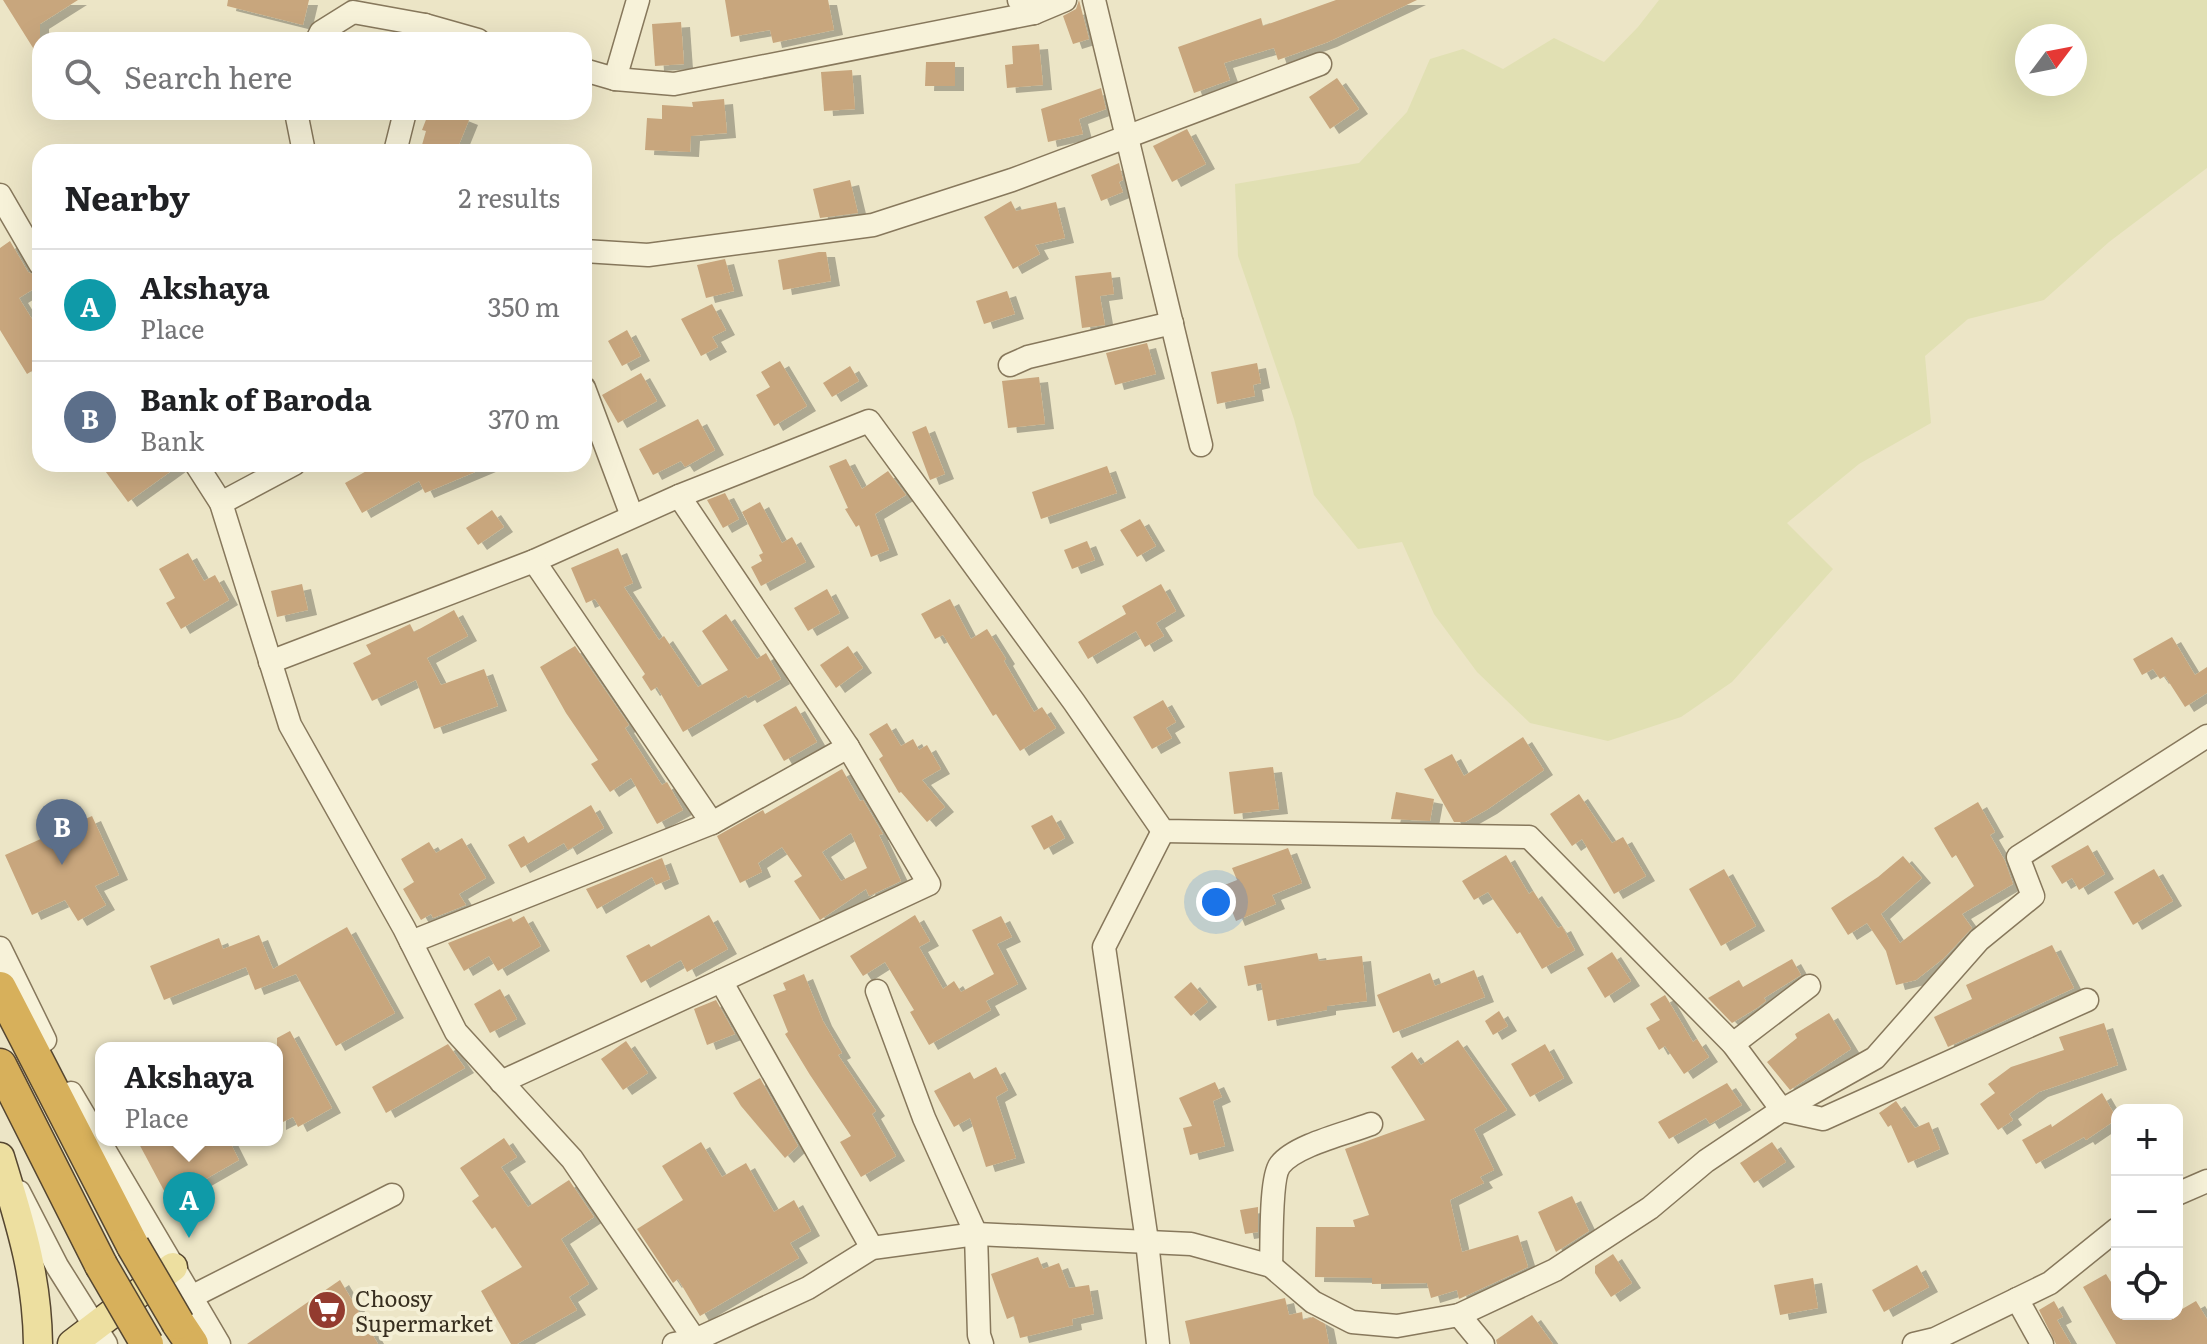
<!DOCTYPE html>
<html lang="en">
<head>
<meta charset="utf-8">
<style>
	:root { --surface:#fff; --page:#f6f6f6; --text:#202124; --muted:#757577; --line:#e0e0e0; --accent:#0f766e }
	body { margin:0; font-family:Literata,serif; background:var(--page); color:var(--text) }
	.controls { position:absolute; right:24px; bottom:24px; display:grid; overflow:hidden; border-radius:16px; box-shadow:0 8px 32px #0002 }
	.controls button { width:72px; height:72px; display:grid; place-items:center; padding:0; border:0; border-bottom:2px solid var(--line); background:var(--surface); color:var(--text); font:40px sans-serif }
	.compass { position:absolute; left:2015px; top:24px; width:72px; height:72px; border-radius:50%; background:var(--surface); box-shadow:0 8px 32px #0002; rotate:58deg }
	.you { position:absolute; left:1216px; top:902px; width:28px; height:28px; margin:-20px; border:6px solid #fff; border-radius:50%; background:#1a73e8; box-shadow:0 0 0 12px #1a73e833 }
	.badge { display:grid; place-items:center; width:52px; height:52px; border-radius:50%; background:var(--accent); color:#fff; font-size:26px; font-weight:700 }
	.pin { position:absolute; translate:-50% -66px; filter:drop-shadow(0 2px 4px #0008) }
	.pin::after { content:''; position:absolute; top:42px; width:28px; height:24px; background:inherit; clip-path:polygon(0 0,100% 0,50% 100%) }
	.popup { position:absolute; left:95px; top:1042px; width:188px; height:104px; box-sizing:border-box; display:grid; place-content:center; border-radius:16px; background:var(--surface); filter:drop-shadow(0 2px 6px #0005); font-size:26px; white-space:nowrap; color:var(--muted) }
	.popup b { font-size:30px; color:var(--text) }
	.popup::after { content:''; position:absolute; left:50%; top:100%; margin-left:-16px; border:16px solid transparent; border-top-color:var(--surface) }
	.list { margin:0; padding:0; list-style:none }
	h2 { display:flex; justify-content:space-between; align-items:center; height:104px; margin:0; padding:0 32px; font-size:34px }
	h2 small { font-size:26px; font-weight:400; color:var(--muted) }
	.list li { display:grid; grid-template-columns:52px 1fr auto; gap:24px; align-items:center; box-sizing:border-box; height:112px; padding:0 32px; border-top:2px solid var(--line) }
	.list b { display:block; font-size:30px; white-space:nowrap }
	.list p { margin:0; font-size:26px; white-space:nowrap; color:var(--muted) }
	.list em { font-size:26px; font-style:normal; color:var(--muted) }
	.icon { flex:none; width:44px; height:44px; fill:none; stroke:currentColor; stroke-width:2; stroke-linecap:round; stroke-linejoin:round }
	.map { position:relative; flex:none; width:2207px; height:1344px; overflow:hidden }
	.search { position:absolute; background:var(--surface); box-shadow:0 8px 32px #0002; left:32px; top:32px; width:560px; height:88px; display:flex; align-items:center; gap:20px; box-sizing:border-box; padding:0 28px; border-radius:24px; color:var(--muted); font-size:30px }
	.panel { position:absolute; background:var(--surface); box-shadow:0 8px 32px #0002; left:32px; top:144px; width:560px; height:328px; border-radius:24px }
	.map>svg:first-child { display:block }
</style>
</head>
<body>
<div class="map">
<svg width="2207" height="1344" viewBox="0 0 2207 1344">
	<defs>
		<filter id="shadow"><feDropShadow dx="9" dy="5" stdDeviation="0" flood-color="#0004"/></filter>
	</defs>
	<rect width="100%" height="100%" fill="#ece5c6"/>
	<path fill="#e1e0b3" fill-rule="evenodd" d="M1659,0H2207V168L2109,242L2044,300L1968,319L1925,356L1931,423L1859,464L1787,523L1833,569L1732,682L1681,717L1608,741L1530,723L1477,672L1434,614L1402,542L1358,549L1314,495L1294,419L1238,256L1235,184L1359,163L1407,112L1430,59L1463,49L1503,69L1554,38L1604,62L1638,27ZM2027,36H2075V84H2027Z"/>
	<g fill="#c8a67d" fill-rule="evenodd" filter="url(#shadow)">
		<polygon points="3,0 78,0 40,24 40,59"/>
		<polygon points="228,0 309,0 303,25 227,6"/>
		<polygon points="725,0 828,0 834,30 773,43 770,30 731,37"/>
		<polygon points="1079,0 1089,39 1073,44 1063,16 1076,9"/>
		<polygon points="1336,0 1417,0 1328,42 1278,60 1274,48 1224,63 1230,80 1194,93 1178,47 1261,18 1263,26"/>
		<polygon points="681,22 684,64 655,66 652,24"/>
		<polygon points="1039,44 1043,85 1007,88 1005,65 1013,64 1012,46"/>
		<polygon points="926,62 955,62 955,86 925,86"/>
		<polygon points="852,70 855,109 824,111 821,72"/>
		<polygon points="1337,78 1359,109 1330,129 1309,97"/>
		<polygon points="1101,88 1106,109 1079,119 1083,134 1048,142 1041,109"/>
		<polygon points="724,99 727,133 691,136 690,152 645,150 647,118 662,119 662,105 693,107 692,102"/>
		<polygon points="429,112 449,112 469,120 456,152 420,152 426,131 422,130"/>
		<polygon points="1187,129 1206,164 1172,182 1153,146"/>
		<polygon points="1119,163 1123,180 1119,182 1123,192 1101,201 1091,175"/>
		<polygon points="850,180 858,213 820,218 813,189"/>
		<polygon points="1011,201 1016,211 1056,202 1065,238 1035,245 1040,254 1013,269 984,217"/>
		<polygon points="10,241 28,272 40,278 40,285 19,298 40,332 40,366 27,374 0,330 0,248"/>
		<polygon points="819,252 826,252 831,281 783,290 778,260"/>
		<polygon points="725,259 734,291 706,298 697,265"/>
		<polygon points="1111,272 1114,294 1100,296 1105,325 1082,328 1075,276"/>
		<polygon points="1007,291 1015,314 984,324 976,301"/>
		<polygon points="712,304 726,330 712,337 718,347 701,356 681,319"/>
		<polygon points="627,330 641,356 622,366 608,341"/>
		<polygon points="1147,343 1156,374 1115,385 1106,353"/>
		<polygon points="780,361 807,406 774,426 756,395 770,387 761,372"/>
		<polygon points="1257,363 1261,383 1253,385 1255,396 1217,404 1211,372"/>
		<polygon points="850,366 859,381 832,397 823,383"/>
		<polygon points="641,373 657,401 618,423 602,395"/>
		<polygon points="1039,377 1045,424 1008,428 1002,381"/>
		<polygon points="698,419 715,450 685,467 681,461 653,475 639,449"/>
		<polygon points="926,426 945,474 930,480 912,432"/>
		<polygon points="846,459 862,489 888,471 906,495 875,514 889,550 871,557 859,525 856,527 845,509 848,508 829,466"/>
		<polygon points="100,464 181,464 128,502"/>
		<polygon points="379,464 494,464 425,493 419,481 362,513 345,483"/>
		<polygon points="1107,466 1117,493 1041,519 1032,492"/>
		<polygon points="725,493 739,519 723,528 707,500"/>
		<polygon points="760,502 782,543 792,537 806,562 761,586 751,567 762,561 759,555 763,553 742,512"/>
		<polygon points="492,510 504,527 478,545 466,528"/>
		<polygon points="1140,519 1156,546 1137,557 1120,530"/>
		<polygon points="1087,541 1095,560 1072,569 1064,550"/>
		<polygon points="618,548 633,583 624,587 659,640 664,636 698,687 728,670 702,631 726,614 757,659 766,653 781,679 748,698 746,695 683,732 657,687 651,691 642,677 645,674 595,599 586,603 571,568"/>
		<polygon points="188,553 204,581 215,575 229,600 181,629 166,603 175,598 159,569"/>
		<polygon points="302,584 308,610 277,617 271,591"/>
		<polygon points="1161,584 1176,611 1156,623 1164,636 1145,647 1136,631 1088,659 1078,642 1126,614 1122,606"/>
		<polygon points="827,589 840,613 808,631 794,608"/>
		<polygon points="950,599 971,639 987,629 1006,659 1004,661 1034,712 1042,707 1056,728 1020,751 996,714 993,716 943,635 935,639 921,614"/>
		<polygon points="454,610 468,636 427,658 441,685 484,669 498,706 434,729 416,680 372,701 353,663 371,654 366,645 410,624 414,632"/>
		<polygon points="2172,637 2195,675 2207,667 2207,693 2185,707 2165,676 2160,679 2153,669 2142,675 2133,659"/>
		<polygon points="575,646 629,725 625,728 662,785 667,782 683,810 657,824 631,778 610,792 591,764 598,760 566,713 540,667"/>
		<polygon points="848,646 863,668 836,688 820,665"/>
		<polygon points="1163,700 1176,722 1166,728 1172,738 1152,749 1133,717"/>
		<polygon points="796,706 817,742 784,761 763,725"/>
		<polygon points="887,723 901,746 913,739 919,750 927,745 941,769 922,780 945,807 927,822 901,792 899,793 879,759 883,756 869,734"/>
		<polygon points="1523,737 1544,770 1488,809 1465,822 1454,822 1424,769 1452,754 1464,776"/>
		<polygon points="1273,767 1279,809 1234,814 1229,772"/>
		<path d="M842,769L860,801L863,800L883,834L879,835L901,881L869,896L866,889L820,920L794,881L802,876L782,847L758,863L762,872L740,883L717,836L763,810L765,814ZM851,833L867,868L841,881L822,852Z"/>
		<polygon points="1396,792 1434,799 1430,821 1391,819"/>
		<polygon points="1579,794 1612,843 1623,837 1646,876 1614,894 1582,839 1572,846 1550,814"/>
		<polygon points="1978,802 1995,832 1990,835 2005,861 2013,884 1962,914 1972,928 1944,958 1916,980 1896,985 1886,951 1867,923 1848,935 1831,908 1878,877 1903,856 1922,878 1881,914 1900,943 1974,886 1956,855 1952,858 1934,828"/>
		<polygon points="591,805 604,828 568,850 564,843 521,868 508,845 524,836 528,843"/>
		<polygon points="1052,815 1065,838 1044,850 1031,826"/>
		<polygon points="92,816 119,875 95,886 106,905 78,921 65,900 32,915 5,855"/>
		<polygon points="462,838 486,878 459,894 466,905 433,918 431,914 421,920 403,889 414,882 401,859 429,842 436,853"/>
		<polygon points="2088,845 2105,874 2079,890 2072,878 2062,884 2051,866"/>
		<polygon points="1288,848 1302,883 1272,895 1276,904 1236,921 1222,886 1237,880 1232,868"/>
		<polygon points="1506,855 1529,894 1533,891 1558,928 1562,926 1575,950 1542,969 1520,932 1517,934 1488,892 1474,900 1462,881"/>
		<polygon points="662,858 670,879 656,885 652,877 597,909 586,889"/>
		<polygon points="1724,869 1756,926 1721,946 1689,889"/>
		<polygon points="2154,869 2173,901 2133,925 2114,892"/>
		<polygon points="709,915 728,949 687,972 681,960 641,983 626,956 649,944 651,947"/>
		<polygon points="915,915 930,941 919,947 943,989 954,981 961,992 994,974 972,930 1001,916 1012,937 997,944 1018,984 986,1001 991,1010 929,1045 910,1012 914,1010 885,962 863,976 850,956"/>
		<polygon points="524,916 541,946 498,971 489,956 464,971 448,943 511,918 513,922"/>
		<polygon points="347,927 395,1013 336,1046 296,974 255,990 246,967 164,1000 150,966 219,938 223,949 259,935 273,969"/>
		<polygon points="2052,945 2074,988 1948,1047 1934,1017 1972,999 1966,985"/>
		<polygon points="1612,952 1631,981 1605,998 1587,968"/>
		<polygon points="1317,953 1319,961 1362,956 1367,1001 1327,1006 1327,1010 1268,1021 1261,983 1248,986 1244,966"/>
		<polygon points="1792,959 1801,975 1764,998 1766,1001 1757,1008 1732,1023 1708,998 1739,980 1743,987"/>
		<polygon points="1474,970 1485,997 1393,1033 1377,995 1430,973 1435,986"/>
		<polygon points="804,974 823,1021 842,1053 838,1055 876,1111 872,1114 896,1156 861,1177 840,1142 851,1136 810,1075 785,1034 788,1032 773,995 786,990 783,983"/>
		<polygon points="1191,982 1208,1002 1191,1016 1174,997"/>
		<polygon points="500,989 517,1019 490,1033 474,1004"/>
		<polygon points="1665,995 1693,1042 1697,1039 1709,1057 1684,1074 1665,1046 1659,1050 1646,1028 1660,1020 1650,1004"/>
		<polygon points="716,1000 735,1034 707,1045 694,1009"/>
		<polygon points="1499,1011 1508,1026 1493,1035 1485,1021"/>
		<polygon points="1829,1013 1851,1049 1790,1090 1767,1062 1797,1038 1795,1034"/>
		<polygon points="2104,1023 2118,1065 2039,1092 2009,1114 2013,1120 1998,1130 1980,1104 1995,1093 1988,1084 2011,1067 2064,1050 2059,1037"/>
		<polygon points="290,1031 332,1108 298,1127 293,1117 277,1125 277,1038"/>
		<polygon points="1458,1040 1507,1110 1474,1129 1494,1170 1480,1177 1484,1183 1450,1200 1462,1252 1518,1235 1528,1267 1459,1299 1457,1290 1431,1298 1427,1283 1372,1284 1372,1278 1315,1277 1316,1227 1355,1227 1353,1220 1369,1215 1345,1149 1425,1120 1391,1067 1412,1052 1421,1065"/>
		<polygon points="626,1041 648,1073 623,1090 601,1059"/>
		<polygon points="448,1044 465,1068 386,1113 372,1087"/>
		<polygon points="1545,1044 1564,1078 1530,1097 1511,1064"/>
		<polygon points="996,1067 1008,1090 996,1097 1016,1158 986,1167 970,1118 954,1127 934,1091 970,1072 974,1079"/>
		<polygon points="760,1078 798,1146 785,1158 741,1106 733,1093"/>
		<polygon points="1215,1082 1222,1097 1213,1101 1225,1146 1190,1155 1183,1128 1192,1126 1179,1098"/>
		<polygon points="1727,1083 1742,1105 1710,1124 1706,1118 1669,1139 1658,1122"/>
		<polygon points="2102,1093 2117,1119 2086,1140 2084,1137 2036,1164 2022,1140 2051,1124 2052,1127"/>
		<polygon points="1896,1101 1915,1128 1929,1122 1940,1149 1908,1163 1891,1125 1888,1127 1879,1113"/>
		<polygon points="504,1138 517,1157 501,1167 528,1207 569,1180 594,1217 561,1239 589,1284 569,1297 577,1310 517,1344 511,1344 481,1291 522,1267 495,1227 492,1229 472,1201 479,1196 460,1168"/>
		<polygon points="137,1140 229,1140 239,1160 169,1200"/>
		<polygon points="701,1142 722,1177 746,1163 774,1212 794,1200 811,1231 790,1243 799,1258 700,1316 678,1279 673,1283 637,1229 683,1200 662,1166"/>
		<polygon points="1772,1142 1786,1162 1754,1183 1740,1163"/>
		<polygon points="1572,1196 1589,1231 1556,1252 1538,1212"/>
		<polygon points="1258,1207 1258,1232 1245,1234 1240,1210"/>
		<polygon points="1613,1254 1632,1283 1611,1297 1595,1273 1595,1266"/>
		<polygon points="1038,1257 1043,1269 1059,1263 1069,1288 1089,1285 1094,1314 1072,1319 1073,1325 1020,1338 1014,1316 1007,1319 991,1274"/>
		<polygon points="1917,1265 1929,1287 1884,1312 1872,1290"/>
		<polygon points="2106,1274 2117,1292 2117,1314 2177,1314 2177,1312 2196,1301 2207,1319 2207,1344 2116,1344 2083,1287"/>
		<polygon points="1813,1278 1818,1308 1780,1315 1774,1285"/>
		<polygon points="340,1280 378,1344 247,1344"/>
		<polygon points="1285,1298 1289,1315 1302,1312 1303,1320 1313,1317 1325,1324 1329,1344 1190,1344 1185,1321"/>
		<polygon points="2054,1301 2063,1317 2057,1320 2071,1344 2056,1344 2039,1310"/>
		<polygon points="1532,1315 1553,1344 1497,1344 1496,1340"/>
	</g>
	<g fill="none" stroke-linecap="round" stroke-linejoin="round">
		<defs>
			<g id="minor">
				<polyline points="1019,0 1034,13 1065,0"/>
				<polyline points="1094,0 1201,445"/>
				<polyline points="422,37 425,25 478,40"/>
				<polyline points="317,40 321,32 353,12 425,25"/>
				<polyline points="584,70 615,79 638,0"/>
				<polyline points="615,79 674,84 1034,13"/>
				<polyline points="296,112 304,152"/>
				<polyline points="395,152 405,112"/>
				<polyline points="0,195 40,264"/>
				<polyline points="584,251 648,255 873,225 1012,180 1320,64"/>
				<polyline points="1010,365 1028,357 1172,323"/>
				<polyline points="584,388 632,516"/>
				<polyline points="196,464 221,503 290,725 404,928 456,1032 572,1159 695,1340"/>
				<polyline points="679,496 848,747 929,884 721,981 872,1248"/>
				<polyline points="221,503 294,464"/>
				<polyline points="270,662 534,561 679,496 869,421 1074,702 1163,831 1529,837 1733,1044 1782,1110 1875,1058 1979,940 2033,896 2018,857 2207,736"/>
				<polyline points="712,823 848,747"/>
				<polyline points="411,942 712,823 534,561"/>
				<polyline points="0,948 45,1040"/>
				<polyline points="877,991 924,1118 976,1234 979,1335 982,1344"/>
				<polyline points="1733,1044 1809,986"/>
				<polyline points="501,1082 721,981"/>
				<polyline points="71,1093 219,1344"/>
				<polyline points="19,1192 57,1266 106,1344"/>
				<polyline points="2177,1194 2207,1181"/>
				<path d="M1271,1266C1272,1246 1270,1178 1280,1165C1295,1145 1348,1133 1371,1124"/>
				<polyline points="191,1297 392,1195"/>
				<polyline points="2017,1299 2042,1344"/>
				<polyline points="1459,1315 1555,1270 1650,1208 1706,1161 1782,1110 1823,1119 2087,1000"/>
				<polyline points="674,1344 695,1340 808,1288 872,1248 976,1234 1191,1244 1271,1266 1313,1302 1352,1322 1397,1326 1459,1315 1483,1344"/>
				<polyline points="1158,1344 1147,1241 1104,947 1163,831"/>
				<polyline points="1914,1344 1935,1339 2050,1283 2117,1229"/>
			</g>
			<g id="major">
				<path d="M0,1157C20,1223 37,1274 38,1344"/>
				<polyline points="72,1344 173,1267"/>
			</g>
			<g id="highway">
				<polyline points="0,988 133,1246"/>
				<polyline points="0,1065 101,1265"/>
				<polyline points="178,1323 192,1344"/>
			</g>
		</defs>
		<use href="#minor" stroke="#87785c" stroke-width="25"/>
		<use href="#major" stroke="#554630" stroke-width="31"/>
		<use href="#highway" stroke="#554630" stroke-width="35"/>
		<use href="#minor" stroke="#f7f2d9" stroke-width="22"/>
		<use href="#major" stroke="#eddfa0" stroke-width="28"/>
		<use href="#highway" stroke="#d7b05b" stroke-width="32"/>
		<defs>
			<g id="highway-bridge">
				<polyline points="133,1246 178,1323"/>
				<polyline points="101,1265 147,1344"/>
			</g>
		</defs>
		<use href="#highway-bridge" stroke="#554630" stroke-width="35" stroke-linecap="butt"/>
		<use href="#highway-bridge" stroke="#d7b05b" stroke-width="32"/>
	</g>
	<defs>
		<symbol id="supermarket-disc" viewBox="-11 -11 22 22"><circle r="9.5" fill="#933b2f" stroke="#f4efd5"/><path d="M-6-5.5h2.5l.6 2H6L4.5 2H-2.5L-4.4-4H-6ZM-1.5 3.2a1.3 1.3 0 1 0 .1 0ZM3 3.2a1.3 1.3 0 1 0 .1 0Z" fill="#fff"/></symbol>
	</defs>
	<g fill-rule="evenodd">
		<use href="#supermarket-disc" x="305" y="1288" width="44" height="44"/>
	</g>
	<g text-anchor="middle" dominant-baseline="central" stroke-width="8" stroke-linejoin="round" paint-order="stroke">
		<g font-size="22" fill="#372e1f" stroke="#f4efd5" text-anchor="start">
			<text x="355" y="1297">Choosy<tspan x="355" dy="25">Supermarket</tspan></text>
		</g>
	</g>
</svg>
<div class="controls">
<button>+</button>
<button>−</button>
<button><svg class="icon" aria-label="locate" viewBox="0 0 24 24"><circle cx="12" cy="12" r="6"/><path d="M12 2v4M12 18v4M2 12h4M18 12h4"/></svg></button>
</div>
<svg class="compass" viewBox="-18 -18 36 36"><path d="M0-13l5 13h-10z" fill="#e53935"/><path d="M0 13l5-13h-10z" fill="#757577"/></svg>
<div class="you"></div>
<div class="pin badge" style="left:189px;top:1238px;background:#0f9aa8">A</div>
<div class="popup"><b>Akshaya</b>Place</div>
<div class="pin badge" style="left:62px;top:865px;background:#5c6f8a">B</div>
<div class="search"><svg class="icon" aria-label="search" viewBox="0 0 24 24"><circle cx="10" cy="10" r="6"/><path d="M15 15l6 6"/></svg>Search here</div>
<section class="panel">
<h2>Nearby<small>2 results</small></h2>
<ul class="list">
<li><span class="badge" style="background:#0f9aa8">A</span><div><b>Akshaya</b><p>Place</p></div><em>350 m</em></li>
<li><span class="badge" style="background:#5c6f8a">B</span><div><b>Bank of Baroda</b><p>Bank</p></div><em>370 m</em></li>
</ul>
</section>
</div>
</body>
</html>
